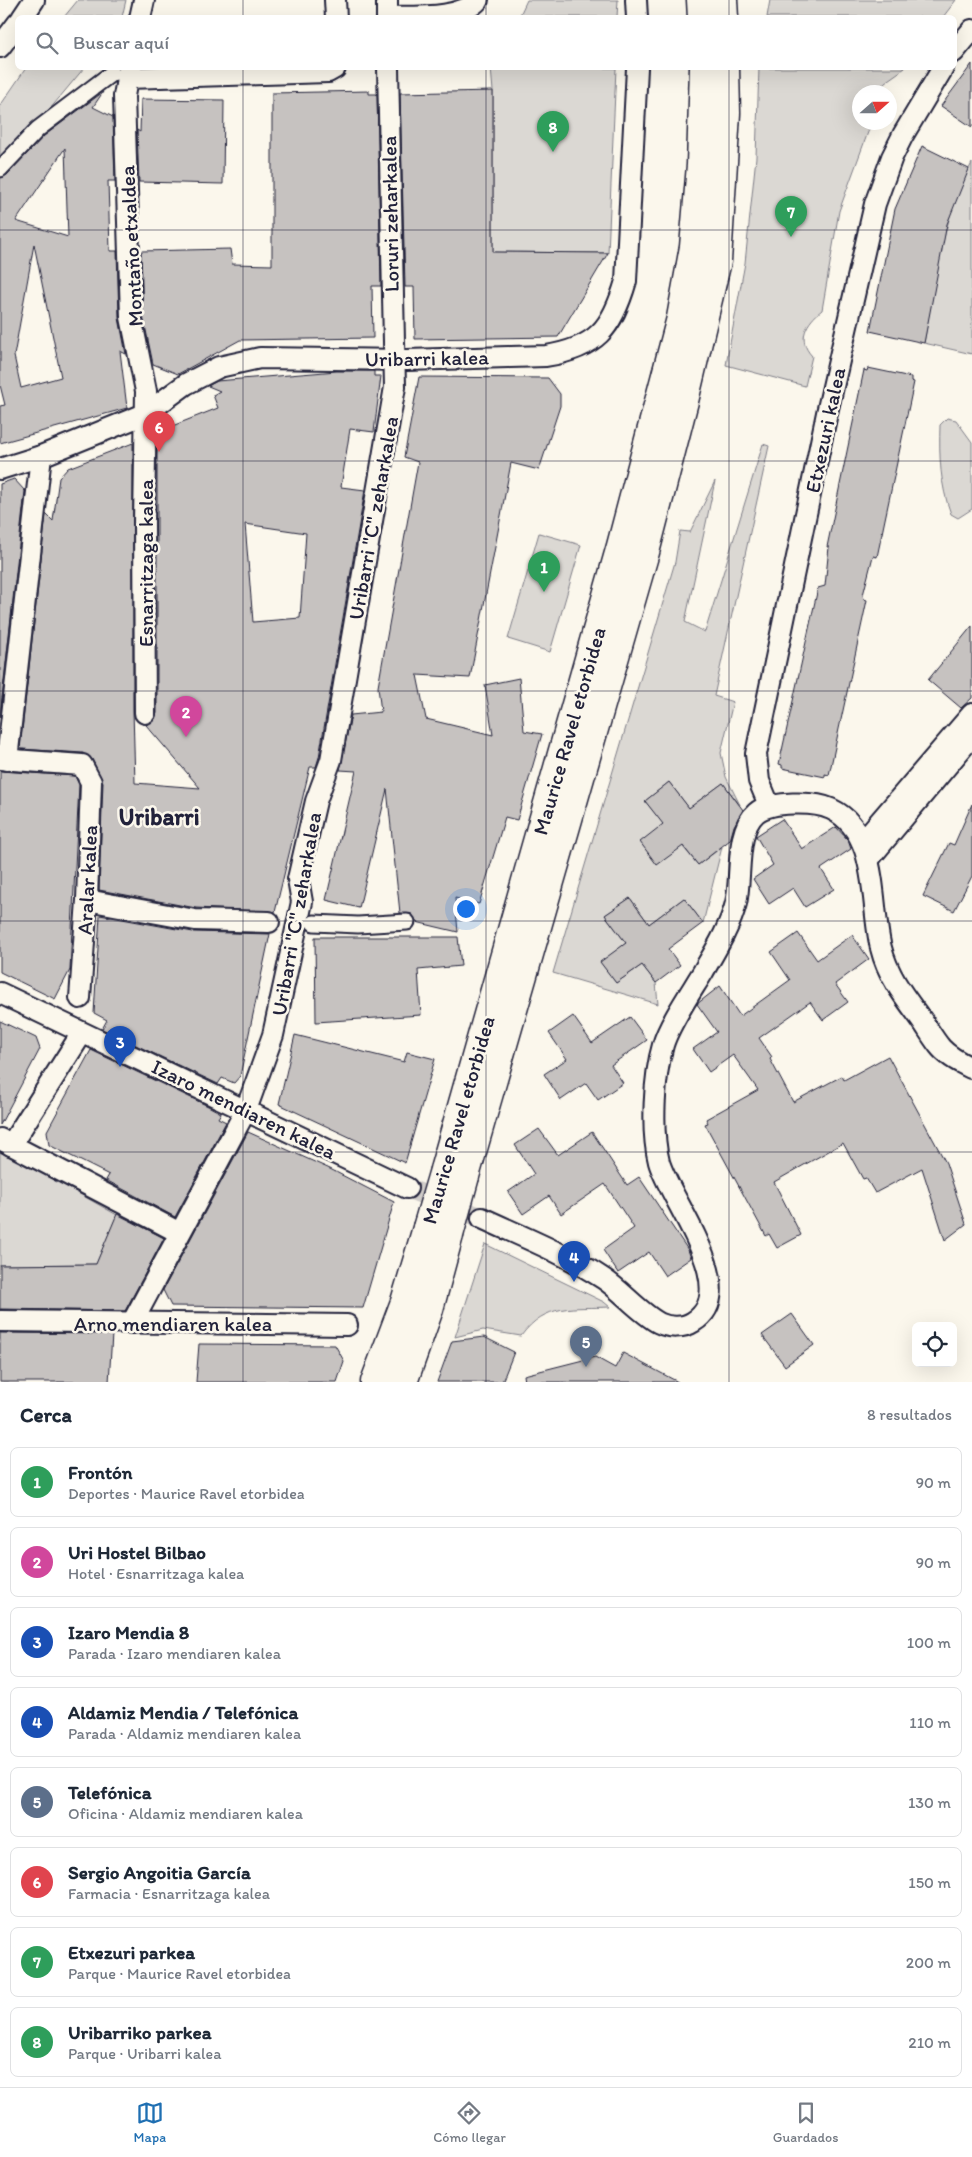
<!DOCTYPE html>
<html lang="es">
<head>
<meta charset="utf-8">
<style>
	:root { --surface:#fff; --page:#f2f2f3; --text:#1f2937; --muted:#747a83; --line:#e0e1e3; --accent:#1f6fb2 }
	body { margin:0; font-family:Itim,sans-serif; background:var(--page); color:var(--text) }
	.controls { position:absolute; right:15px; bottom:15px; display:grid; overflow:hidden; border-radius:8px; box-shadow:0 5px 20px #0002 }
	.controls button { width:45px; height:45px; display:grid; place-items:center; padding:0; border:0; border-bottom:1px solid var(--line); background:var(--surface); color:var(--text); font:25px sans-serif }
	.compass { position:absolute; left:852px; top:85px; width:45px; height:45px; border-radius:50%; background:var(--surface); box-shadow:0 5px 20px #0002; rotate:69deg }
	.you { position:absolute; left:465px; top:908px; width:18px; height:18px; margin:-12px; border:4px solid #fff; border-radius:50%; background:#1a73e8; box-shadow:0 0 0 8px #1a73e833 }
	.badge { display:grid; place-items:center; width:32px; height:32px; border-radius:50%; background:var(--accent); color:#fff; font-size:16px; font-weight:700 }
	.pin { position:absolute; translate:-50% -41px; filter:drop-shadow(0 1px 2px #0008) }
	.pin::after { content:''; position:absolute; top:26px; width:18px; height:15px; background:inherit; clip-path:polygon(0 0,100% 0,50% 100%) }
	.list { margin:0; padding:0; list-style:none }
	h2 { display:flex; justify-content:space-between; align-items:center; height:65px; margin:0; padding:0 20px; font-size:21px }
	h2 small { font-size:16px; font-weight:400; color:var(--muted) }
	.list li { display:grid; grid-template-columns:32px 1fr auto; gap:15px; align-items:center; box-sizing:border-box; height:70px; margin:0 10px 10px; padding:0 10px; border:1px solid var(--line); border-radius:8px }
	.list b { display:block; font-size:19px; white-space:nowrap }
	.list p { margin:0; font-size:16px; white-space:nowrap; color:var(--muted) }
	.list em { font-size:16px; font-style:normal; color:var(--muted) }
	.icon { flex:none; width:28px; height:28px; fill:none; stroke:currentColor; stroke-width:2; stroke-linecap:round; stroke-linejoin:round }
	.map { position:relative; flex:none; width:972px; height:1382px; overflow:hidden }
	.search { position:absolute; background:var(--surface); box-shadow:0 5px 20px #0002; left:15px; right:15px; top:15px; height:55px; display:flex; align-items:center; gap:12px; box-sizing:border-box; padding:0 18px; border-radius:8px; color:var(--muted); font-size:19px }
	.sheet { height:705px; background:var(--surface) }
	nav { display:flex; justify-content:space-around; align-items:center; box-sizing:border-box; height:70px; border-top:1px solid var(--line); background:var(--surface); font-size:14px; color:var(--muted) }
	nav a { display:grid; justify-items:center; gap:2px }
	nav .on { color:var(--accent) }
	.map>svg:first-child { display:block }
</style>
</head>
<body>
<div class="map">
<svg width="972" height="1382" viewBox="0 0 972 1382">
	<rect width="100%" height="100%" fill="#fbf7ec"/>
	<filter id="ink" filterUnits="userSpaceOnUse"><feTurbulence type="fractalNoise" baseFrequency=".02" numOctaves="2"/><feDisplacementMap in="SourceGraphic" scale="10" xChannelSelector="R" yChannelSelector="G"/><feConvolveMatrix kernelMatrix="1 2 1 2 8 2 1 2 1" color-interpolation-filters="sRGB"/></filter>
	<g filter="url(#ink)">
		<g fill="#dbd8d3" stroke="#7e7d87">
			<polygon points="78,0 126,0 122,17 64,17"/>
			<polygon points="527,0 618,0 617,17 519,17"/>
			<polygon points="770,0 956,0 943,17 767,17"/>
			<polygon points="26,68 84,68 0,169 0,106"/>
			<polygon points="491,68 616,68 608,253 493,252 493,91"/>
			<path d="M759,68H905L885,82L876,92H860V122L871,124L839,211L822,310C807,322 796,339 812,356L805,386L726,365L745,263L756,157Z"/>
			<path d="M972,163V354L924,343C935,283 942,218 972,163Z"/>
			<path d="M947,418L956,420L972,442V509L958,518L951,514C940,485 939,456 940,425Z"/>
			<polygon points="763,444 769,446 714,696 733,702 721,753 726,777 740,805 723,783 689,808 669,782 645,801 698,865 722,847 703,923 684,898 649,924 630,898 605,915 626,943 601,962 616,983 642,965 656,983 658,1004 553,973 675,562 680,531 690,532 715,481 685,622 705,632"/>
			<polygon points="539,533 581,545 550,652 508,639"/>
			<polygon points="0,1149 117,1215 96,1264 0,1265"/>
			<path d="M485,1244L604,1302L610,1307C573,1309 546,1302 521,1336L483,1330L455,1337Z"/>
		</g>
		<g fill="#c6c2c0" stroke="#22223b" fill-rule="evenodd">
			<polygon points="972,64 972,127 941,106"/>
			<polygon points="369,91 369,94 377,94 381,286 372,286 373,338 240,340 178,374 153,364 143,316 141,251 230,249 232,264 272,265 272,93"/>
			<polygon points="493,91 493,252 608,253 558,337 415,339 414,287 405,287 400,93"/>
			<path d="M103,92L93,107L113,117L115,181H108L110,251H117L119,318L126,354L120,351L127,408L0,443V406L5,405L0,385V178L7,175L44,136ZM65,148L67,208L68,237L16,221ZM34,244L61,377L21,388L14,356Z"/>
			<polygon points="141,99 224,100 223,184 139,182 137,130 140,132"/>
			<polygon points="922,146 969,169 947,224 924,343 870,331 895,209"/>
			<polygon points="868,368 911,377 911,381 914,382 877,557 873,556 863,595 864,599 867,600 829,775 825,774 825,777 782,768 782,765 779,764 818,588 825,586 829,547 827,547 864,370 867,371"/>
			<path d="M337,371H374V376H381L374,432L350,429L341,487L365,490L319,757L316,767H310L275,912L196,908L99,890L103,782L92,759L83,753L20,749L46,514L53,521L59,478L68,468L133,443V710L135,783L200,788L146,725L155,719L157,713V432L218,408L213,395L220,391L208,386L217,381ZM245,524L306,533L300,618L253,622Z"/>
			<polygon points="419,377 548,378 560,394 560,406 539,470 511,463 470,678 417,675 426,719 493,735 485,685 519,678 524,731 542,734 517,820 505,817 479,904 455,898 458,932 416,922 412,914 400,913 387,789 359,908 326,900 356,771 340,770 351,715 381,712 378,687 418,462 404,457"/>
			<polygon points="14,479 25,491 0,716 0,484"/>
			<polygon points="972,626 972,698 961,708 928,680"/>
			<polygon points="0,771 75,776 79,785 70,970 55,999 0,972"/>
			<polygon points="669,782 689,808 723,783 743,810 734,826 730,840 698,865 683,846 657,865 640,842 663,824 645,801"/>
			<polygon points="972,804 972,876 954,911 923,896 949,843 954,845"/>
			<polygon points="782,819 802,849 836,827 848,840 851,849 821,869 834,889 805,907 793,888 769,904 753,879 773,865 756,836"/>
			<polygon points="630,898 649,924 684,898 703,923 668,949 680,965 656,983 642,965 616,983 600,962 626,943 605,915"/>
			<polygon points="100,915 193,932 270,934 240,1076 234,1083 222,1078 218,1084 102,1029 107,1020 94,1013"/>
			<polygon points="798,933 817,960 852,935 869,959 835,984 848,1002 823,1020 810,1002 759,1038 772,1057 770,1059 793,1102 842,1076 844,1080 888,1056 946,1163 966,1224 945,1240 922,1168 875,1193 866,1178 863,1179 843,1143 774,1182 801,1235 777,1248 769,1234 766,1236 705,1124 708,1123 706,1119 758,1090 733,1055 709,1072 693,1049 717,1032 697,1004 720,986 740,1016 790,980 771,952"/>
			<polygon points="315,937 458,937 461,966 418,970 421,1015 316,1022"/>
			<polygon points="573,1016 592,1043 630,1017 647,1040 611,1065 623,1083 598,1100 586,1083 561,1100 544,1074 567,1059 549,1033"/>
			<polygon points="0,1021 36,1038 40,1049 0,1125"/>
			<polygon points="295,1035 404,1062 407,1052 435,1059 405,1163 279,1104"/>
			<polygon points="91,1050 208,1106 221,1113 218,1118 226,1122 175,1217 106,1180 109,1175 49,1145 47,1131"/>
			<polygon points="539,1129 558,1155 592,1132 627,1185 639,1177 688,1250 691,1258 665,1276 649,1252 618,1273 603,1250 634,1228 605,1184 561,1214 549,1196 523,1214 508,1192 534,1174 515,1145"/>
			<polygon points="248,1132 330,1169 394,1202 363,1308 171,1306 163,1290"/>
			<polygon points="117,1214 164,1238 125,1311 0,1309 0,1265 96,1264"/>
			<polygon points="792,1314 814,1345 785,1366 762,1335"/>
			<polygon points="0,1333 112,1334 109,1382 0,1382"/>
			<polygon points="484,1337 514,1352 502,1382 437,1382 452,1341"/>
			<polygon points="199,1344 335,1345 344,1361 337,1382 196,1382"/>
			<polygon points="623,1353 678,1382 525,1382 524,1375 595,1357 615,1368"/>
		</g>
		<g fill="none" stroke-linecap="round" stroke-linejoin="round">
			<polyline stroke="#d0ccc9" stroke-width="20" stroke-dasharray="20 10" stroke-linecap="butt" points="407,1188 482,1218"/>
			<defs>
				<g id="pedestrian">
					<polyline points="0,169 38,129 112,73"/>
					<polyline points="314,923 358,925 407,922"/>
				</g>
				<g id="minor">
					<polyline points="335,0 336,18"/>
					<polyline points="387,0 387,18"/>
					<polyline points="636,0 637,18"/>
					<path d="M387,17C412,16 461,20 478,0"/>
					<polyline points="22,18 34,0"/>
					<polyline points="140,18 144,0"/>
					<polyline points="0,47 18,23"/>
					<polyline points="954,52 972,30"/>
					<polyline points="129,68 124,96 131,317 146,391 144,523 145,713"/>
					<polyline points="126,78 328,72 335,68"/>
					<path d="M0,469L41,456L145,414L186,384L219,367L260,358L407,360L546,356C596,348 612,329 626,281L637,68"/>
					<polyline points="0,759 82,765 91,782 87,900 80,998"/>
					<polyline points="7,760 41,456"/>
					<polyline points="769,805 759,781 756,754 827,413 875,204 892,157 903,135 943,68"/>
					<polyline points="862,842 972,714"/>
					<polyline points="868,860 972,736"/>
					<polyline points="87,900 195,920 269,922"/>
					<polyline points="0,993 407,1188"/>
					<polyline points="0,1139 178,1232"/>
					<polyline points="11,1145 82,1033"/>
					<path d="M482,1218C523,1237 566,1254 604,1279C622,1291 640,1313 659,1323C669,1328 684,1328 693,1322C744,1291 670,1201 659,1162C651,1131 654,1076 663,1045C669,1024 691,992 703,972C715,951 730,927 736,903C742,878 735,831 756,813C770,801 815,801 831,809C880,832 870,904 881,948C888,976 904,996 921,1019C928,1029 934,1040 941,1048C949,1057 961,1063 971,1068"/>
					<polyline points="0,1321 347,1325"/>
					<polyline points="132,1323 246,1110 273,1035 302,902 298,879 316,801 331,760 395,387 388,68"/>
				</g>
				<g id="primary">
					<polyline points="701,0 702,18"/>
					<polyline points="723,0 724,18"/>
					<polyline points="444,1170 621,546 681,318 694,247 701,165 704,68"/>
					<polyline points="465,1176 645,552 684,401 717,261 726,113 725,68"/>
					<polyline points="375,1382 405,1302 427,1228"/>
					<polyline points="403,1382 429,1309 449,1235"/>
				</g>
			</defs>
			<use href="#pedestrian" stroke="#22223b" stroke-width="19"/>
			<use href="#minor" stroke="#22223b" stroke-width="24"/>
			<use href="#primary" stroke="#22223b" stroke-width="31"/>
			<use href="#pedestrian" stroke="#fbf7ec" stroke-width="15"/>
			<use href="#minor" stroke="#fbf7ec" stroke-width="20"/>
			<use href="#primary" stroke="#fbf7ec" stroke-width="28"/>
			<defs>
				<g id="primary-bridge">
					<polyline points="427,1228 444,1170"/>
					<polyline points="449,1235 465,1176"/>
				</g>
			</defs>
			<use href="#primary-bridge" stroke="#22223b" stroke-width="31" stroke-linecap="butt"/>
			<use href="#primary-bridge" stroke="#fbf7ec" stroke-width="28"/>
		</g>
	</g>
	<path fill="none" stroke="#22223b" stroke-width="1" stroke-opacity="0.55" d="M243,0V18M486,0V18M729,0V18M243,68V1382M486,68V1382M729,68V1382M0,230H972M0,461H972M0,691H972M0,921H972M0,1152H972"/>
	<g text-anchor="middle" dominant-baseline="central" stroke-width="5" stroke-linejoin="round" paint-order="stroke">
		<g font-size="21" fill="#22223b" stroke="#fbf7ec">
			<text transform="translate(390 214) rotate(-91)">Loruri zeharkalea</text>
			<text transform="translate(131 246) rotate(-93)">Montaño etxaldea</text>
			<text transform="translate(427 358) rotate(-1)">Uribarri kalea</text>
			<text transform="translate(825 430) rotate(-78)">Etxezuri kalea</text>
			<text transform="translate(373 518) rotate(-80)">Uribarri "C" zeharkalea</text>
			<text transform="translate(145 563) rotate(-90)">Esnarritzaga kalea</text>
			<text transform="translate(569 731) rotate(-74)">Maurice Ravel etorbidea</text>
			<text transform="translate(87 880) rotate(-87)">Aralar kalea</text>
			<text transform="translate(296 914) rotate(-80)">Uribarri "C" zeharkalea</text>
			<text transform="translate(244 1109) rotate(26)">Izaro mendiaren kalea</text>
			<text transform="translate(458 1120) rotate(-74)">Maurice Ravel etorbidea</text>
			<text x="173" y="1323">Arno mendiaren kalea</text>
		</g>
		<g font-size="24" font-weight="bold" fill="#22223b" stroke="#fbf7ec">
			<text x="159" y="816">Uribarri</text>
		</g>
	</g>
</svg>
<div class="controls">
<button><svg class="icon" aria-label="locate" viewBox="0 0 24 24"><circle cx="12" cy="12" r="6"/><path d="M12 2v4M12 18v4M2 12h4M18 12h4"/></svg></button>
</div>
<svg class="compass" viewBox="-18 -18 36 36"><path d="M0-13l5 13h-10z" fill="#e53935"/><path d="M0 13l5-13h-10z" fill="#747a83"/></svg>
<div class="you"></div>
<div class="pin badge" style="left:544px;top:592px;background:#2e9e5b">1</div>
<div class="pin badge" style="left:186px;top:737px;background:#d1479c">2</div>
<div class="pin badge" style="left:120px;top:1067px;background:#1a4fb4">3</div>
<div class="pin badge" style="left:574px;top:1282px;background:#1a4fb4">4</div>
<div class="pin badge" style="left:586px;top:1367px;background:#5c6f8a">5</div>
<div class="pin badge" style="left:159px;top:452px;background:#e0444e">6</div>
<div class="pin badge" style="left:791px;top:237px;background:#2e9e5b">7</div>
<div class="pin badge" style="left:553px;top:152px;background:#2e9e5b">8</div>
<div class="search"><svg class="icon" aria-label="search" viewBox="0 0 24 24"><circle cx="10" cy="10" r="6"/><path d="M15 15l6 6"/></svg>Buscar aquí</div>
</div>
<section class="sheet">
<h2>Cerca<small>8 resultados</small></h2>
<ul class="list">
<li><span class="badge" style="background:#2e9e5b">1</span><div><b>Frontón</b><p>Deportes · Maurice Ravel etorbidea</p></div><em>90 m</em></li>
<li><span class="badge" style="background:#d1479c">2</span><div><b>Uri Hostel Bilbao</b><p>Hotel · Esnarritzaga kalea</p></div><em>90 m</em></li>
<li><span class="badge" style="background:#1a4fb4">3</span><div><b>Izaro Mendia 8</b><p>Parada · Izaro mendiaren kalea</p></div><em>100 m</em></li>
<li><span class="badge" style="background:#1a4fb4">4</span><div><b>Aldamiz Mendia / Telefónica</b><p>Parada · Aldamiz mendiaren kalea</p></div><em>110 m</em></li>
<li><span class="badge" style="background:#5c6f8a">5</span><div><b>Telefónica</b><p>Oficina · Aldamiz mendiaren kalea</p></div><em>130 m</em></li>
<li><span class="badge" style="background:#e0444e">6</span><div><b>Sergio Angoitia García</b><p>Farmacia · Esnarritzaga kalea</p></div><em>150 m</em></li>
<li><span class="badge" style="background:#2e9e5b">7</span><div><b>Etxezuri parkea</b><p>Parque · Maurice Ravel etorbidea</p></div><em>200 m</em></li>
<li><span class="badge" style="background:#2e9e5b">8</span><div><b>Uribarriko parkea</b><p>Parque · Uribarri kalea</p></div><em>210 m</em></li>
</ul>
</section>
<nav>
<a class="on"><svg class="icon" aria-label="map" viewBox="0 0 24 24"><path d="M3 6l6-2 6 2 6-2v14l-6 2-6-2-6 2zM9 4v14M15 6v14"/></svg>Mapa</a>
<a><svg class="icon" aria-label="directions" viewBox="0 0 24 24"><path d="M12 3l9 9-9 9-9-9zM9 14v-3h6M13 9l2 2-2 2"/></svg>Cómo llegar</a>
<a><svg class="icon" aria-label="saved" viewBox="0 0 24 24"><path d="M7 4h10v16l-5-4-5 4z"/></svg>Guardados</a>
</nav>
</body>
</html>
